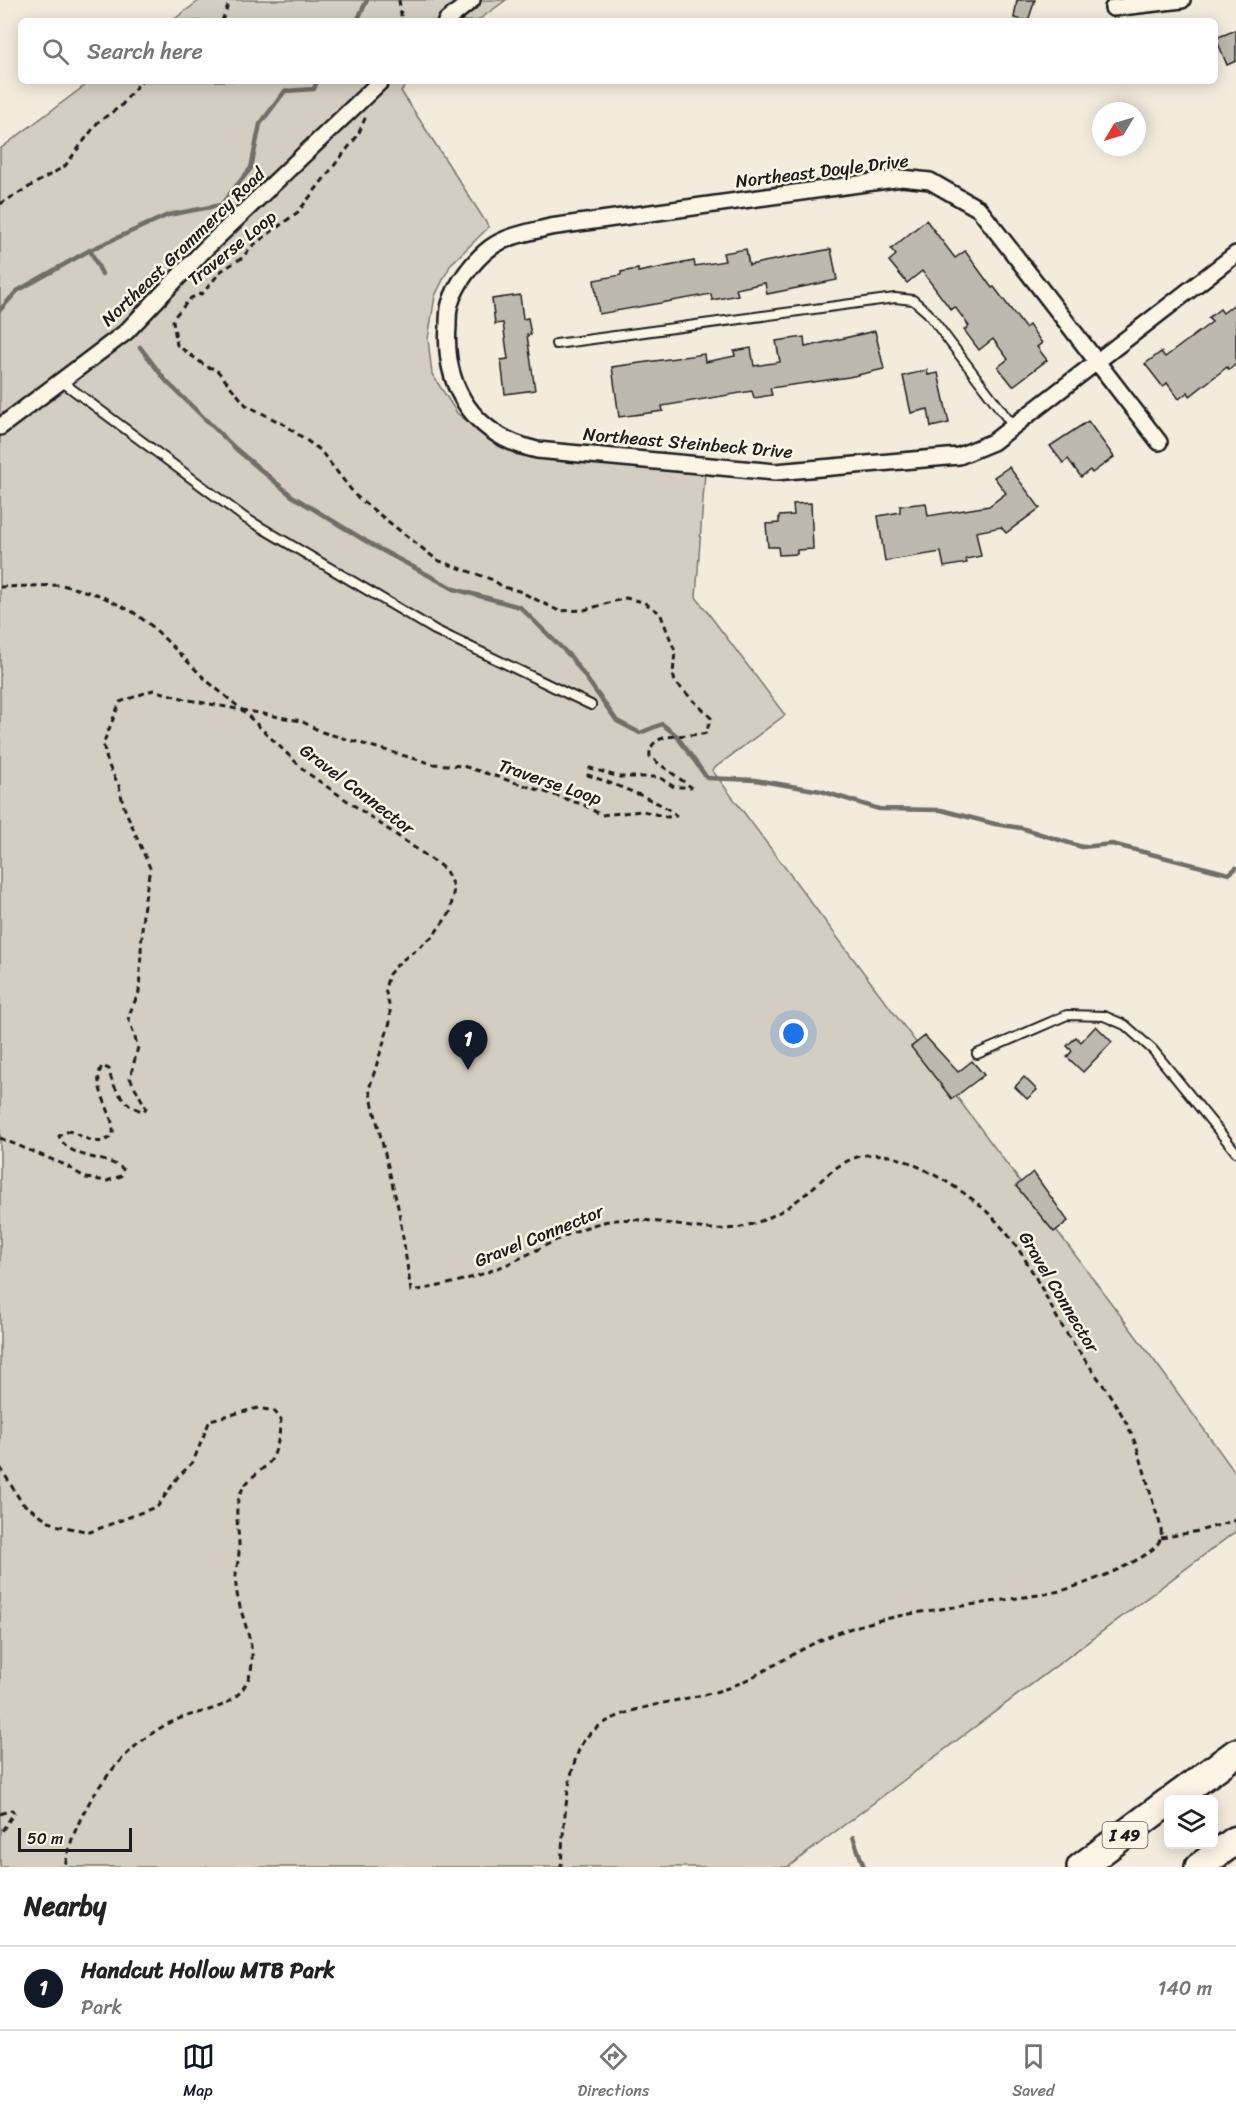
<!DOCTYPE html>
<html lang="en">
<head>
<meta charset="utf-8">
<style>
	:root { --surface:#fff; --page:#f6f6f6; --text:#222; --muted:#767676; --line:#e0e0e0; --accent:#111827 }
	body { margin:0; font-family:Sriracha,sans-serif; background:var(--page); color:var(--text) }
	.controls { position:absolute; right:18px; bottom:18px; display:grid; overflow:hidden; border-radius:9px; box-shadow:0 3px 15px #0003 }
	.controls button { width:54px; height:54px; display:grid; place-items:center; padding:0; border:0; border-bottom:2px solid var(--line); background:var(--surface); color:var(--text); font:30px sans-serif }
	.compass { position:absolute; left:1092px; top:102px; width:54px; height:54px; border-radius:50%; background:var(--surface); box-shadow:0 3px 15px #0003; rotate:232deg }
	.scale { position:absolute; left:18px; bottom:15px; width:114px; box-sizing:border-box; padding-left:6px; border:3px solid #1c1c1c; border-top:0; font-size:16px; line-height:21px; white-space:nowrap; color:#1c1c1c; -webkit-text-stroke:4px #fcf5e5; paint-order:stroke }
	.you { position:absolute; left:794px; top:1034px; width:21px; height:21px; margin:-15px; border:4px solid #fff; border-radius:50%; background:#1a73e8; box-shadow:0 0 0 9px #1a73e833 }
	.badge { display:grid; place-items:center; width:39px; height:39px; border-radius:50%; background:var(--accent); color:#fff; font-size:20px; font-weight:700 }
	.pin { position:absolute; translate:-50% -50px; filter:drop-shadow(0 2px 3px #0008) }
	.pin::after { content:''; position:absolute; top:32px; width:21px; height:18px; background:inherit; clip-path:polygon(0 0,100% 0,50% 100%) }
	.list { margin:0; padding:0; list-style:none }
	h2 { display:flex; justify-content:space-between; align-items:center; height:78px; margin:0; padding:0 24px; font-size:26px }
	h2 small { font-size:20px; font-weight:400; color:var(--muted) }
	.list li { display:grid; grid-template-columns:39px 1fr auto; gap:18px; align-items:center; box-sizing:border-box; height:84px; padding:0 24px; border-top:2px solid var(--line) }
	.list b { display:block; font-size:22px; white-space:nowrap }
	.list p { margin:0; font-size:20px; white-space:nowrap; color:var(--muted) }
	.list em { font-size:20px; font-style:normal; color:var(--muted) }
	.icon { flex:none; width:33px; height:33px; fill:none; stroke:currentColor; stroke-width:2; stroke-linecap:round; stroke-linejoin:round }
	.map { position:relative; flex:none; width:1236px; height:1867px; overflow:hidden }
	.search { position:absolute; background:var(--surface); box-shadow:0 3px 15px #0003; left:18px; right:18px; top:18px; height:66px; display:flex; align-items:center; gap:15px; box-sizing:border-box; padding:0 21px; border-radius:9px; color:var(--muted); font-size:22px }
	.sheet { height:162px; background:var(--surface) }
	nav { display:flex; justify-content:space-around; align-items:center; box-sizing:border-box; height:84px; border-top:2px solid var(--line); background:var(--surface); font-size:16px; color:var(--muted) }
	nav a { display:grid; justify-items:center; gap:3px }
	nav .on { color:var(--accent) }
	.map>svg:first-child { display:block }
</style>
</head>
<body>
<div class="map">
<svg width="1236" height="1867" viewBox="0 0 1236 1867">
	<rect width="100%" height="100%" fill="#f3ecdd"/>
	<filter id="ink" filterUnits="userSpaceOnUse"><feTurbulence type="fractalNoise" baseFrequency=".0167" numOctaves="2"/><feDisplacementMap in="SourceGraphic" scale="12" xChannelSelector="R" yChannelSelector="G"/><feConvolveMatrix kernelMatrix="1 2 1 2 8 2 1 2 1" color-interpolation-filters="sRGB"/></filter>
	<g filter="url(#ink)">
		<g fill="#d3cec1" stroke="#78756e" stroke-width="1.5">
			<polygon points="200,0 506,0 477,21 172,21"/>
			<polygon points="91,81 410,81 401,91 489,227 451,264 435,296 428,339 432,374 457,413 488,438 517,455 705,472 696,597 785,715 712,770 1162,1371 1236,1474 1236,1531 788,1867 0,1867 0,149"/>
		</g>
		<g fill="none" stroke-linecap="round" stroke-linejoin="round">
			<g stroke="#716e68" stroke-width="4.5">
				<polyline points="357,21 367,0"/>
				<polyline points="90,250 102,274"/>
				<polyline points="0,310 17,291 90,250 168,215 221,205 251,168 260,124 285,91 314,89 317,81"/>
				<polyline points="140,347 166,381 236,449 292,496 374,546 454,589 520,607 571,657 617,721 640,733 662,724 676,735 707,778 755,780 821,791 879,809 941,810 995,824 1021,828 1082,847 1112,844 1229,874 1236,868"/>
				<polyline points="853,1837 864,1867"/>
			</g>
		</g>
		<g fill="#beb9ae" stroke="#1c1c1c" stroke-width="1.5">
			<polygon points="1017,0 1035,0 1028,21 1014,18"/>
			<polygon points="1236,30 1236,61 1227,65 1216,38"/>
			<polygon points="926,220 955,258 965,251 992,288 994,287 1025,328 1029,325 1042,343 1037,347 1047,360 1013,386 998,367 1008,359 993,339 979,350 964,330 969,326 955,307 951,310 922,271 907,283 889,261 896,255 891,249"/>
			<polygon points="746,249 749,265 831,249 837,280 767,294 765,283 736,289 738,295 712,300 711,294 599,314 594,280 621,275 621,272 638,269 638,272 694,261 695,266 725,261 723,253"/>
			<polygon points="520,295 523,319 528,318 531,335 527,335 535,390 505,394 501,360 508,359 503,323 495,324 492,299"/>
			<polygon points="1236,303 1236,364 1229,370 1227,367 1190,396 1188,392 1179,399 1167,383 1163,387 1145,364 1161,352 1165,357 1212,322 1208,318 1220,309 1223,313"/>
			<polygon points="875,331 884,369 849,377 770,388 772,395 754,398 752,391 662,406 663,411 619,417 612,367 704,354 705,362 735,356 734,351 751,348 754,366 780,362 776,341 804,337 805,347"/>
			<polygon points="927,370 928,375 938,373 949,423 931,427 928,409 911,413 903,376"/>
			<polygon points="1088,421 1114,457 1092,473 1090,470 1081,477 1068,459 1063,463 1050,446"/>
			<polygon points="1009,467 1040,508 1006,533 1001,527 976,532 981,556 966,559 967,563 944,567 941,552 885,561 878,516 900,512 900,506 926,503 928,516 989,506 1006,493 994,477"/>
			<polygon points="811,503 813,549 797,550 797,554 779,555 778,547 768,547 766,524 779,523 779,516 794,515 793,504"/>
			<polygon points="1096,1026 1112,1042 1083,1072 1067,1057 1072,1051 1067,1046 1076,1037 1081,1042"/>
			<polygon points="925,1036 958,1072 972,1061 984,1075 952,1099 911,1047"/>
			<polygon points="1024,1077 1037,1090 1027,1099 1015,1087"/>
			<polygon points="1033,1172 1068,1221 1054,1232 1016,1186"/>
		</g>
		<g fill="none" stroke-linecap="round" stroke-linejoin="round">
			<defs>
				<g id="service">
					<polyline points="556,344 895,298 913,300 928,313 1013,426"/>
					<polyline points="61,381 245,518 435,630 591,705"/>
					<polyline points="977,1054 1067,1015 1104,1016 1125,1025 1153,1050 1236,1152"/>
				</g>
				<g id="minor">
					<polyline points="1113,8 1182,0"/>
					<polyline points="446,21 472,0"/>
					<polyline points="0,427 126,332 204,250 381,81"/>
					<path d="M1159,442L979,209L930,181L902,178L550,227C530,232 506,236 490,248C473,261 456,284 450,304C448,310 448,319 448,326C443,389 475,436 537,450L775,472L959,456L993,442L1236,254"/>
				</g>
				<g id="motorway">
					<polyline points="1172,1800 1236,1753"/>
					<polyline points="1081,1867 1168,1802"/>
					<polyline points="1199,1867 1236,1840"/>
				</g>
			</defs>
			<use href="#service" stroke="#1c1c1c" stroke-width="12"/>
			<use href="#minor" stroke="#1c1c1c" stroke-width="20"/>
			<use href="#motorway" stroke="#1c1c1c" stroke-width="32"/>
			<g stroke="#1c1c1c" stroke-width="3" stroke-dasharray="6 4.5" stroke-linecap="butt">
				<polyline points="399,0 402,21"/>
				<polyline points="222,21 230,0"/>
				<polyline points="0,204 65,166 98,122 121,106 141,81"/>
				<path d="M0,587L62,585L99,595L133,612L153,627L206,680L241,709L306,772L438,864L446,871L454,888L450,913L432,937L400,962L389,974L385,989L390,1009V1022L369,1089L399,1211L411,1291C446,1286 479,1277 512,1262C543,1248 576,1227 609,1221C656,1213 703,1239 749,1225C769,1219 787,1209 803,1196C819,1184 833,1166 852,1159C878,1148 904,1159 927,1171C997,1207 1019,1244 1054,1312C1073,1348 1102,1379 1122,1415C1138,1443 1145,1474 1154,1506C1157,1516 1164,1529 1160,1540C1153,1559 1081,1586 1060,1591C1037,1596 1014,1598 991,1602C935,1610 871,1616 819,1641C787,1656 758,1677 725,1689C686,1702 612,1705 586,1738C566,1763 563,1835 561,1867"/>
				<path d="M0,1138L65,1165L86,1178L107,1181L121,1176L123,1169C105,1155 69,1160 59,1136L69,1131C86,1137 98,1149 113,1135C115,1111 90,1087 102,1066L109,1069C111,1086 126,1109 144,1111L146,1108L130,1078L138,1047L128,1017L139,992L143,911L150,868L124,807L119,786L108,764L103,744L120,702L153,690L189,700L301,721L322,732L433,764L463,766L542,791L584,805L601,815L643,811L667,817L676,816C669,804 605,781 588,775L590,768L619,777H659L674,787H691L650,757C647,729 690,738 706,733L711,718L675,682L673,674L675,651L660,613L643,602L626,598L584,610L559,611L519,591L503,587L493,580L437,560L356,496L320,450L285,425L246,405L216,369L207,367L177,345L173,321L175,316L191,298L203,293L221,271L242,258L252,246L298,212L358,135L366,116"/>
				<path d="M0,1467L22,1503L55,1525L90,1532L158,1506L177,1478L193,1462L210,1420L258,1408L274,1411L281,1419C279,1435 278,1455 266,1466C256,1474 247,1480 241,1492C233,1510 239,1527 239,1546C240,1559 234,1573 236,1586C239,1621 265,1654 244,1687C228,1711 200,1710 176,1720C122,1743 74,1810 65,1867"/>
				<polyline points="1161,1538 1199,1531 1236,1520"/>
				<polyline points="0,1814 12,1810 14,1813 0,1834"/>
			</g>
			<use href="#service" stroke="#fcf5e5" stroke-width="8"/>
			<use href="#minor" stroke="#fcf5e5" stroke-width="15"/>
			<use href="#motorway" stroke="#fcf5e5" stroke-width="27"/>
		</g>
	</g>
	<g text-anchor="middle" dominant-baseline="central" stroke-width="5" stroke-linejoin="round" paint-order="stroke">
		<rect fill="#fcf5e5" stroke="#5f5d58" stroke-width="1.5" x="1102.5" y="1822" width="45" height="26" rx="4.5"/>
		<g font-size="16" font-weight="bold" fill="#1c1c1c">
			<text x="1125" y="1835">I 49</text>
		</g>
		<g font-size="18" fill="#1c1c1c" stroke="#fcf5e5">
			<text transform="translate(822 171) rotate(-7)">Northeast Doyle Drive</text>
			<text transform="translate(183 247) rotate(-44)">Northeast Grammercy Road</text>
			<text transform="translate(232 248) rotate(-39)">Traverse Loop</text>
			<text transform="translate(688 443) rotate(5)">Northeast Steinbeck Drive</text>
			<text transform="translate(550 782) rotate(19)">Traverse Loop</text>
			<text transform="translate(357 789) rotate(37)">Gravel Connector</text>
			<text transform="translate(539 1236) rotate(-22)">Gravel Connector</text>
			<text transform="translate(1059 1292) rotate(59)">Gravel Connector</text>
		</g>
	</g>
</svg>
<div class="controls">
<button><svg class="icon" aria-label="layers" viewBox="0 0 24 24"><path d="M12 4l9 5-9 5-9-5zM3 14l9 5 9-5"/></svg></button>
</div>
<svg class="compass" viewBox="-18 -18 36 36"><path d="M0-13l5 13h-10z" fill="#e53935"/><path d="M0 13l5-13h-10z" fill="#767676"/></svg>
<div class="scale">50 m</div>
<div class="you"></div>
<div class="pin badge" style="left:468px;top:1070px">1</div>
<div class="search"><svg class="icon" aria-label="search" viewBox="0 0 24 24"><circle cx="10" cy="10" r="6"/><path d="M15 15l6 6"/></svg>Search here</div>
</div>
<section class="sheet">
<h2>Nearby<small></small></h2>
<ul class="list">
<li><span class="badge">1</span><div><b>Handcut Hollow MTB Park</b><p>Park</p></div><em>140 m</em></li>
</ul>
</section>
<nav>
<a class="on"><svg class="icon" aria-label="map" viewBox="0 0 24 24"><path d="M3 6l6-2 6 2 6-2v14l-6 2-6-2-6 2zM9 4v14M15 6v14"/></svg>Map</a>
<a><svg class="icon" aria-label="directions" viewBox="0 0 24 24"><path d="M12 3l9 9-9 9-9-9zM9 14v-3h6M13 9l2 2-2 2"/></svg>Directions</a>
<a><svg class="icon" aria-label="saved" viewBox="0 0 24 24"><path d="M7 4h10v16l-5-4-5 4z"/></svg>Saved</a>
</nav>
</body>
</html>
